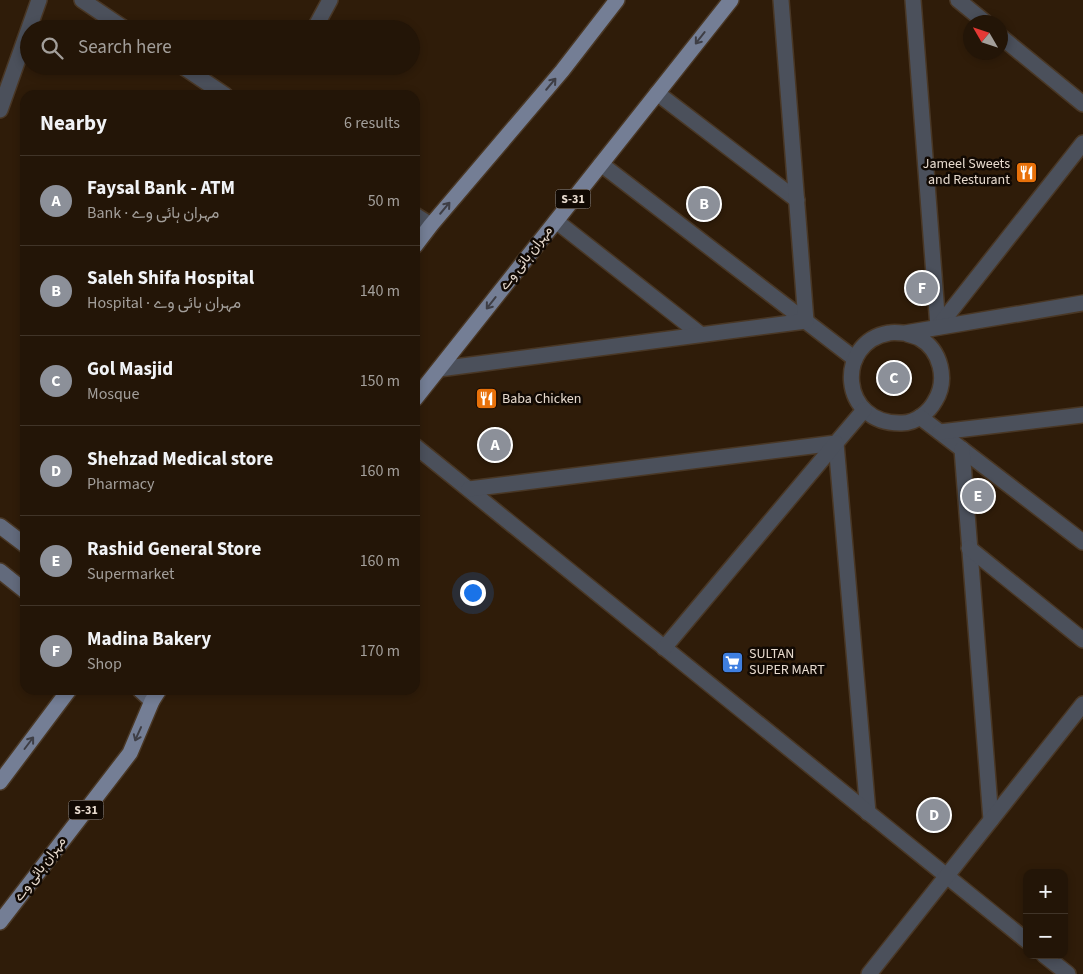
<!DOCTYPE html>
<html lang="en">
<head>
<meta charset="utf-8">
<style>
	:root { --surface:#231507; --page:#2f2215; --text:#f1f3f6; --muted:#a39f9b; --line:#403428; --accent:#8c9099 }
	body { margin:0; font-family:"Source Sans 3",Vazirmatn,sans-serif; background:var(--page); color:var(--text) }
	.controls { position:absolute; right:15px; bottom:15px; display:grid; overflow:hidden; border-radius:10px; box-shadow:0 2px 8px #0003 }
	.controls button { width:45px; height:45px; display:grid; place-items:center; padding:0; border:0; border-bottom:1px solid var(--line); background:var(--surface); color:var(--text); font:25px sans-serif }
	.compass { position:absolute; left:963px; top:15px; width:45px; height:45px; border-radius:50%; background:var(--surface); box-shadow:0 2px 8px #0003; rotate:309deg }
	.you { position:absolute; left:472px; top:592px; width:18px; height:18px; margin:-12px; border:4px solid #fff; border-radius:50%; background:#1a73e8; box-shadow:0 0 0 8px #1a73e833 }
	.badge { display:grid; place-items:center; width:32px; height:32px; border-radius:50%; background:var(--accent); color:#fff; font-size:16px; font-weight:700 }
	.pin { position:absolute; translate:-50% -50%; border:2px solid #fff; box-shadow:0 1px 5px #0006 }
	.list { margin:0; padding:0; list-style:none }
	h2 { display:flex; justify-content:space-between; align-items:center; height:65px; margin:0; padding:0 20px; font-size:21px }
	h2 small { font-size:16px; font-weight:400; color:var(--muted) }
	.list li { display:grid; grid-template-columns:32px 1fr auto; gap:15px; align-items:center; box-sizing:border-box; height:90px; padding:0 20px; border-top:1px solid var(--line) }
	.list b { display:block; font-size:19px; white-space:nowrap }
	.list p { margin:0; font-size:16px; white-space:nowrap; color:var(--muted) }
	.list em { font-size:16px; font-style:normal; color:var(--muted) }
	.icon { flex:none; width:28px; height:28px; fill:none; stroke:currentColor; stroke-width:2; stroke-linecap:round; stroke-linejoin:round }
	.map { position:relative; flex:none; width:1083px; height:974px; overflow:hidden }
	.search { position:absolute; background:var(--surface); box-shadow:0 2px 8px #0003; left:20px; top:20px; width:400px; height:55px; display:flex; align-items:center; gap:12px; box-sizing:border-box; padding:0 18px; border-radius:28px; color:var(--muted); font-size:19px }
	.panel { position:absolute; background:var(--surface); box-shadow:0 2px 8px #0003; left:20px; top:90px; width:400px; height:605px; border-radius:15px }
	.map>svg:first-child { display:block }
</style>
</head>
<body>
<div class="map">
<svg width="1083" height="974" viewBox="0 0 1083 974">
	<rect width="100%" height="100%" fill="#2f1c09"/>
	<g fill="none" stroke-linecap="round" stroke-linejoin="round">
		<defs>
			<g id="street">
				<polyline points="82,0 125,29"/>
				<polyline points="913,0 938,327"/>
				<polyline points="958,0 985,22"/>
				<polyline points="317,24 330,0"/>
				<polyline points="1000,36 1083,104"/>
				<polyline points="182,66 225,95"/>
				<polyline points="657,93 797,200"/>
				<polyline points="0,110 39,0"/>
				<polyline points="601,164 855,359"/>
				<polyline points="415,215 431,225"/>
				<polyline points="556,221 700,334"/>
				<polyline points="938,327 1083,143"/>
				<path d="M905,333C909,335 915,336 919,338C941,350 948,380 935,401C929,412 916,423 902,423C839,425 835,342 889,333C894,332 900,333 905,333L1083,303"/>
				<polyline points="439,369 806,321 781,0"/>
				<polyline points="920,417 1083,542"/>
				<polyline points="940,432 1083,415"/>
				<polyline points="836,443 868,813"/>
				<polyline points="415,446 1027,941"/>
				<polyline points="962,449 991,820"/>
				<polyline points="469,489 836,443 864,410"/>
				<polyline points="969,548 1083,640"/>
				<polyline points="664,648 836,443"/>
				<polyline points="1044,955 1068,974"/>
				<polyline points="869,974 1083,704"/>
			</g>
			<g id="secondary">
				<polyline points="0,526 25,545"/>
				<polyline points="0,571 25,591"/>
				<polyline points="140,690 152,701"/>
			</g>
			<g id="primary">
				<polyline points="415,246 431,225 562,71 617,0"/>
				<polyline points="415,399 731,0"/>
				<polyline points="0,782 69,690"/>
				<polyline points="0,922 130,753 152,701 159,690"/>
			</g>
		</defs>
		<use href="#street" stroke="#493725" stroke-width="18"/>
		<use href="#secondary" stroke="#493725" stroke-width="18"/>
		<use href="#primary" stroke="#493725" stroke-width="18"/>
		<use href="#street" stroke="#4b505b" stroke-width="15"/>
		<use href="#secondary" stroke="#626a7c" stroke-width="15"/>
		<use href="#primary" stroke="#747e95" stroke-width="15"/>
	</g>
	<defs><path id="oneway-shaft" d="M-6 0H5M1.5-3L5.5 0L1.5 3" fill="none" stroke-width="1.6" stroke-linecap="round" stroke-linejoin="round" transform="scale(1.25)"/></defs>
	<g stroke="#3e3e45">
		<use href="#oneway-shaft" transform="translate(700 38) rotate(128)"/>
		<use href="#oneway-shaft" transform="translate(551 84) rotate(-50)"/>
		<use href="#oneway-shaft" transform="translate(445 208) rotate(-50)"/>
		<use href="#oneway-shaft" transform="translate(491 303) rotate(128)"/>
		<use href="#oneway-shaft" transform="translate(138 734) rotate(114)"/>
		<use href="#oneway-shaft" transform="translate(29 743) rotate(-53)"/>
	</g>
	<defs>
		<symbol id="restaurant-square" viewBox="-11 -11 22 22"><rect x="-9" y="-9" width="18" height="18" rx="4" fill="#e8710a" stroke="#110903"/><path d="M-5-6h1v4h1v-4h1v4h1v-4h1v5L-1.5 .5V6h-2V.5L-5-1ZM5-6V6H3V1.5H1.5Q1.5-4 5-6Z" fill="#fff"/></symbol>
		<symbol id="supermarket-square" viewBox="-11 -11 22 22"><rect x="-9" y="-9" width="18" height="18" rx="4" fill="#3f7fe0" stroke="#110903"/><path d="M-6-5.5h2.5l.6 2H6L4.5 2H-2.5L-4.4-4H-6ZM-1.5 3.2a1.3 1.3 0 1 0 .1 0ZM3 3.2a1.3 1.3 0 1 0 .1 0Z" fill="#fff"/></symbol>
	</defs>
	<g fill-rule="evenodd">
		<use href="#restaurant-square" x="1014" y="160" width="25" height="25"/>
		<use href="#restaurant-square" x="474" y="386" width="25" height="25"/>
		<use href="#supermarket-square" x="720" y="650" width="25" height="25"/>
	</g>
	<g text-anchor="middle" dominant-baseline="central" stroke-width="5" stroke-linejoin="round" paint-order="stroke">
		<g fill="#110903" stroke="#a79b91" stroke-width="1">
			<rect x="555.5" y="189.5" width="35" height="19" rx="4"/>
			<rect x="68.5" y="800.5" width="35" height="19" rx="4"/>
		</g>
		<g font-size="12" font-weight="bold" fill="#e7dace">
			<text x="573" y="199">S-31</text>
			<text x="86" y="810">S-31</text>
		</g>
		<g font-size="14" fill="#e7dace" stroke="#110903" text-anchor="start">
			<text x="1010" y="164" text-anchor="end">Jameel Sweets<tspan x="1010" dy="16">and Resturant</tspan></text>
			<text x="502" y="399">Baba Chicken</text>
			<text x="749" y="654">SULTAN<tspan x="749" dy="16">SUPER MART</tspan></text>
		</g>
		<g font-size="14" fill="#e7dace" stroke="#110903">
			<text transform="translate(526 258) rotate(-52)">مہران ہائی وے</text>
			<text transform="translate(40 869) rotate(-53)">مہران ہائی وے</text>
		</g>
	</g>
</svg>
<div class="controls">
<button>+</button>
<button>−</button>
</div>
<svg class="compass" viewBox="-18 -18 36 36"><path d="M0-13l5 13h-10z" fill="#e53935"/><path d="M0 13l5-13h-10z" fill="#a39f9b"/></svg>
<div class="you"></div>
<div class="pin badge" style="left:495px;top:445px">A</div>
<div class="pin badge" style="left:704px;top:204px">B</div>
<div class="pin badge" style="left:894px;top:378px">C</div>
<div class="pin badge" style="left:934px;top:815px">D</div>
<div class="pin badge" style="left:978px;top:496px">E</div>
<div class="pin badge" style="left:922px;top:288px">F</div>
<div class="search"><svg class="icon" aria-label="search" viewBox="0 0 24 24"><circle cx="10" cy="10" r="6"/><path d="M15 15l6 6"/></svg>Search here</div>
<section class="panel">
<h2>Nearby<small>6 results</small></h2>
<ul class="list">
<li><span class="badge">A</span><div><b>Faysal Bank - ATM</b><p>Bank · مہران ہائی وے</p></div><em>50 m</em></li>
<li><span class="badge">B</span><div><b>Saleh Shifa Hospital</b><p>Hospital · مہران ہائی وے</p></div><em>140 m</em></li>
<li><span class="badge">C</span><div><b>Gol Masjid</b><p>Mosque</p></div><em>150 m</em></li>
<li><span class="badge">D</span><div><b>Shehzad Medical store</b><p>Pharmacy</p></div><em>160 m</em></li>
<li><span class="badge">E</span><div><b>Rashid General Store</b><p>Supermarket</p></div><em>160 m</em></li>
<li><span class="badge">F</span><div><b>Madina Bakery</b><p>Shop</p></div><em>170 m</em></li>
</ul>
</section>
</div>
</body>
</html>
